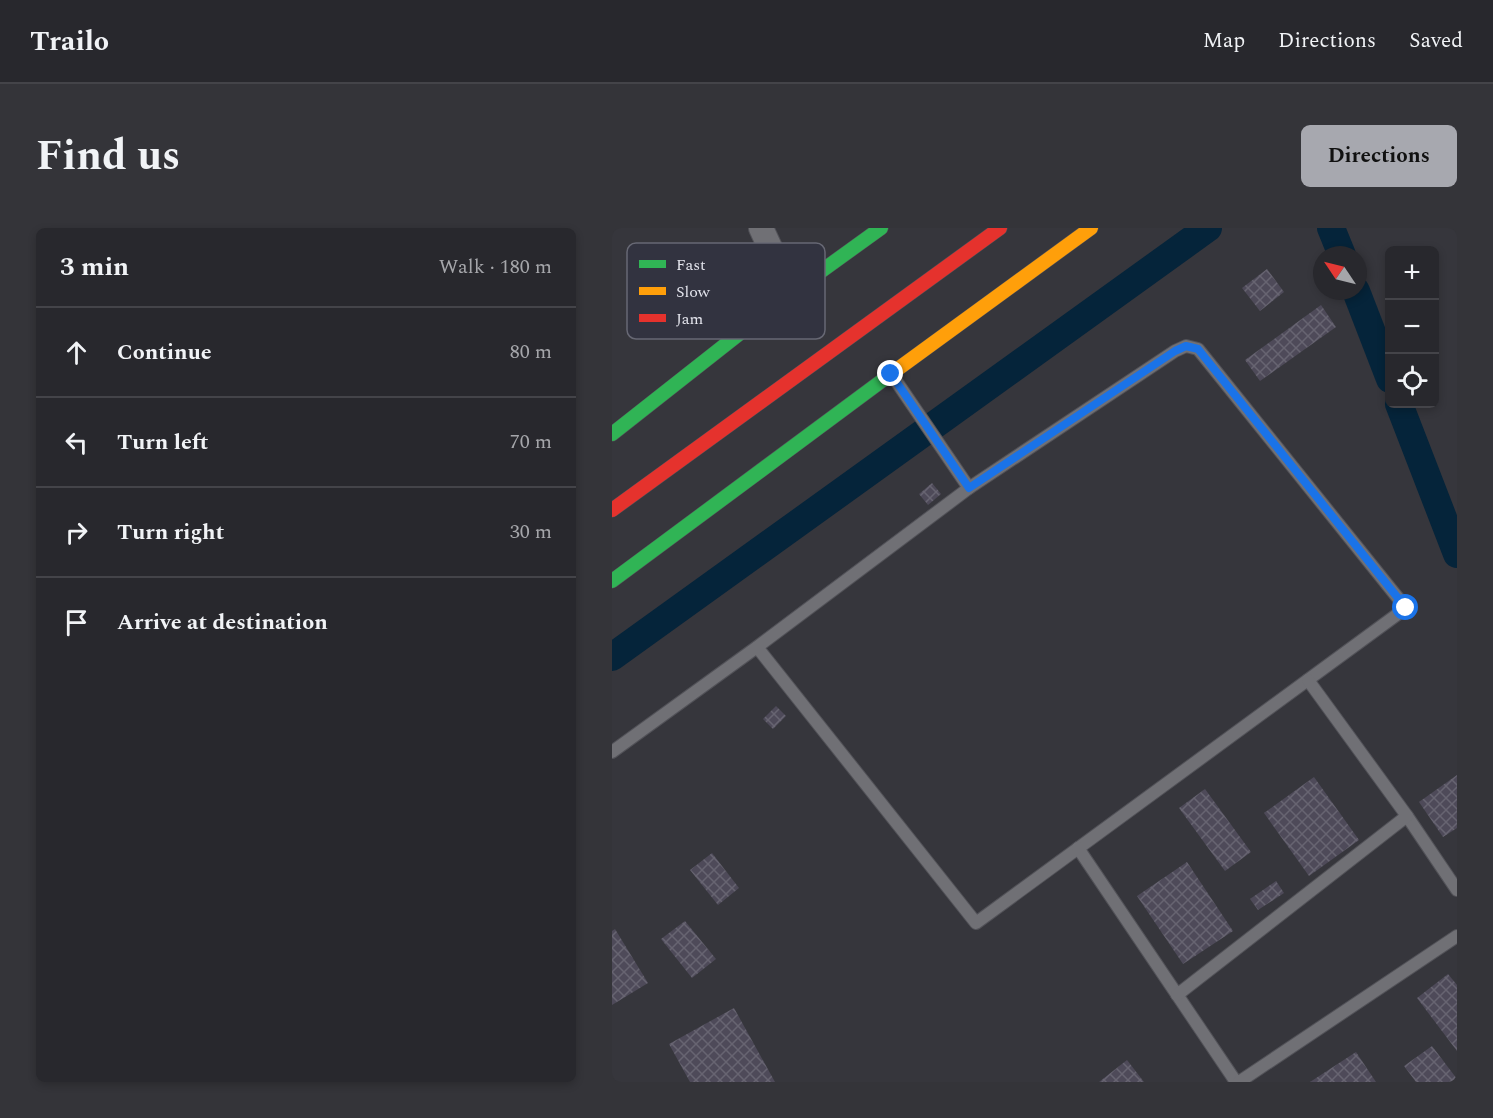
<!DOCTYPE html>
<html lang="en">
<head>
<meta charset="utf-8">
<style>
	:root { --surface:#28282d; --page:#343439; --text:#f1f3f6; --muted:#a5a6aa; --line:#444449; --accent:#a7a8af }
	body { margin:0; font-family:Spectral,serif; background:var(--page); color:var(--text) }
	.controls { position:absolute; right:18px; top:18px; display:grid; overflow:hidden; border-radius:9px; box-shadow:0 3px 9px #0003 }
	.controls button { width:54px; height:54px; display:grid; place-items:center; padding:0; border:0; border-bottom:2px solid var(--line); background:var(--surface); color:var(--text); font:30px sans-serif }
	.compass { position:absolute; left:701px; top:18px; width:54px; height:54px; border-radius:50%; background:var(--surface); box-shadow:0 3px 9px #0003; rotate:305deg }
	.stop { position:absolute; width:18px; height:18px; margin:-14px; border:4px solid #1a73e8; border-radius:50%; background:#fff }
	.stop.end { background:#1a73e8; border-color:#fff; box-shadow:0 2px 6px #0008 }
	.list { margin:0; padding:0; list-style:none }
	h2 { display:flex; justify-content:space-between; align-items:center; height:78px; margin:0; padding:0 24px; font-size:26px }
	h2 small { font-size:20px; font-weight:400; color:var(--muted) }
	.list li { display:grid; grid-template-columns:39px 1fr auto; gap:18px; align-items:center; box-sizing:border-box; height:90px; padding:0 24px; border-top:2px solid var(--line) }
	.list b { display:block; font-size:22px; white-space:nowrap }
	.list em { font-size:20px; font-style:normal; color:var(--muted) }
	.icon { flex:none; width:33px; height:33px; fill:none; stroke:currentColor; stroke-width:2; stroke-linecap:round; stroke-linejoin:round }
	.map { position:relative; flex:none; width:845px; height:854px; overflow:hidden; border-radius:9px }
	header { display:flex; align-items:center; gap:36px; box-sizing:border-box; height:84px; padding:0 30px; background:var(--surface); border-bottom:2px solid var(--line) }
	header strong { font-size:28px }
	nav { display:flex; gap:33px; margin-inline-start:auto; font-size:21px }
	.intro { display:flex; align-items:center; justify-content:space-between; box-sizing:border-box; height:144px; padding:0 36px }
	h1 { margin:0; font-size:42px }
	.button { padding:15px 27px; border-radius:9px; background:var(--accent); color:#111; font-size:21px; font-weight:700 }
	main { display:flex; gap:36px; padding:0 36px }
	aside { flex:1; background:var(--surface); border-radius:9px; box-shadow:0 3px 9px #0003 }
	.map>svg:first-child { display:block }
</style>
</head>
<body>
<header>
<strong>Trailo</strong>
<nav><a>Map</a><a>Directions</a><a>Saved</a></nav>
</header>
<div class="intro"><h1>Find us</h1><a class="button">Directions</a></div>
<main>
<aside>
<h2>3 min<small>Walk · 180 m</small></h2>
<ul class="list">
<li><svg class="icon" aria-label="ahead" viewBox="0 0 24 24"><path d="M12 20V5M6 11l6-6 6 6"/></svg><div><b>Continue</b></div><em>80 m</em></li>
<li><svg class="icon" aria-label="left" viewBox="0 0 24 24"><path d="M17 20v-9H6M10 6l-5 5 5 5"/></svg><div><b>Turn left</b></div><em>70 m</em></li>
<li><svg class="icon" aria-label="right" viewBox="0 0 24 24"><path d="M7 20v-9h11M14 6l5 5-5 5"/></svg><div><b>Turn right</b></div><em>30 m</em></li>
<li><svg class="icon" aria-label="arrive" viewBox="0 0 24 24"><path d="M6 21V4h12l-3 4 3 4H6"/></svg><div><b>Arrive at destination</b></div></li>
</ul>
</aside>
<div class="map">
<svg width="845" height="854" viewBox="0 0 845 854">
	<defs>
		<pattern id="building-cross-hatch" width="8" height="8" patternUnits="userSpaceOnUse" patternTransform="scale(1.5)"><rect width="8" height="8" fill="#4e4a59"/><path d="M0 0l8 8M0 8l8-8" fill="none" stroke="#676471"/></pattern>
	</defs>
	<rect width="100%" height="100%" fill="#36363c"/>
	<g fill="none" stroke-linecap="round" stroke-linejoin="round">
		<g stroke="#05243a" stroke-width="28">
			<polyline points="719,0 730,27"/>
			<polyline points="744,63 778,151"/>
			<polyline points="787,176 845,326"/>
			<polyline points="0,429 596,0"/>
		</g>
	</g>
	<g fill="url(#building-cross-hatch)">
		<polygon points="655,41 672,64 648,83 630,60"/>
		<polygon points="709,77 724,99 648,153 633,132"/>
		<polygon points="320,255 329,266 316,277 307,266"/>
		<polygon points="164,478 174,488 161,501 151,491"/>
		<polygon points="845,547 845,600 831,609 807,574"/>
		<polygon points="702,549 747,612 697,648 652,585"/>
		<polygon points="593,561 639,624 613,643 567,580"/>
		<polygon points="100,625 127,660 106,677 78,642"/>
		<polygon points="575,634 621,703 571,736 525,668"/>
		<polygon points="664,653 672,665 646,682 638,671"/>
		<polygon points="73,693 104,731 80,750 49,711"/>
		<polygon points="3,701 36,755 0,777 0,703"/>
		<polygon points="836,746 845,757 845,823 805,770"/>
		<polygon points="122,780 163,854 78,854 57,816"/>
		<polygon points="820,818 845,851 845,854 804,854 792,838"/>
		<polygon points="744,824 764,854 698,854"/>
		<polygon points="515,832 532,854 487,854"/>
	</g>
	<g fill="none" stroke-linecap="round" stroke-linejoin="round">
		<defs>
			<g id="lane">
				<polyline points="280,147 357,260"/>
				<polyline points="0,524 145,419 357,260 563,123 574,118 586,121 794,380 364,695 145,419"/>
				<polyline points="795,588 845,662"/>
				<polyline points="466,620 624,854"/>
				<polyline points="565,767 795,588 696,452"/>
				<polyline points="627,854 845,708"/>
			</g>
			<polyline id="street" points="149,0 179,65"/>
			<g id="fast">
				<polyline points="0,206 179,65 269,0"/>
				<polyline points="0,353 283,143"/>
			</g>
			<polyline id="slow" points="283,143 479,0"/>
			<polyline id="jam" points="0,282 388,0"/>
		</defs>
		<use href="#lane" stroke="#525258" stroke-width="14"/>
		<use href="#street" stroke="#525258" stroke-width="26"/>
		<use href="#fast" stroke="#525258" stroke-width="15"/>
		<use href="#slow" stroke="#525258" stroke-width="15"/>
		<use href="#jam" stroke="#525258" stroke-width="15"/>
		<use href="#lane" stroke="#707075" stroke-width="12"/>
		<use href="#street" stroke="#707075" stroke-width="24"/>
		<use href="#fast" stroke="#30b455" stroke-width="14"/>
		<use href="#slow" stroke="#ff9f0a" stroke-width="14"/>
		<use href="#jam" stroke="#e5322d" stroke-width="14"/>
	</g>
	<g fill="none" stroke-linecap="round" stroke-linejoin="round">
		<polyline stroke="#1a73e8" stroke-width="8" points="279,146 357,260 563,123 574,118 586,121 794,380"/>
	</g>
	<rect x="15" y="15" width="198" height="96" rx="9" fill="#323340" stroke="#676874" stroke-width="1.5"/>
	<rect x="27" y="32" width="27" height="8" fill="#30b455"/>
	<rect x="27" y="59" width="27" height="8" fill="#ff9f0a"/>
	<rect x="27" y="86" width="27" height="8" fill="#e5322d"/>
	<g font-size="16" fill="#e4e5ed">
		<text x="64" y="42">Fast</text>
		<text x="64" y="69">Slow</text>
		<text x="64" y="96">Jam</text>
	</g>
</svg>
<div class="controls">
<button>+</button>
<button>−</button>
<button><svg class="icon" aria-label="locate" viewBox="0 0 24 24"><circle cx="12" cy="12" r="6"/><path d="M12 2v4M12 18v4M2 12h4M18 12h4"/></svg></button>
</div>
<svg class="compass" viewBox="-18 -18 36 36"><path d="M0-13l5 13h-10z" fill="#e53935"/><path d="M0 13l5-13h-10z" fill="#a5a6aa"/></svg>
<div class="stop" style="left:794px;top:380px"></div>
<div class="stop end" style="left:279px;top:146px"></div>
</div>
</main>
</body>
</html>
